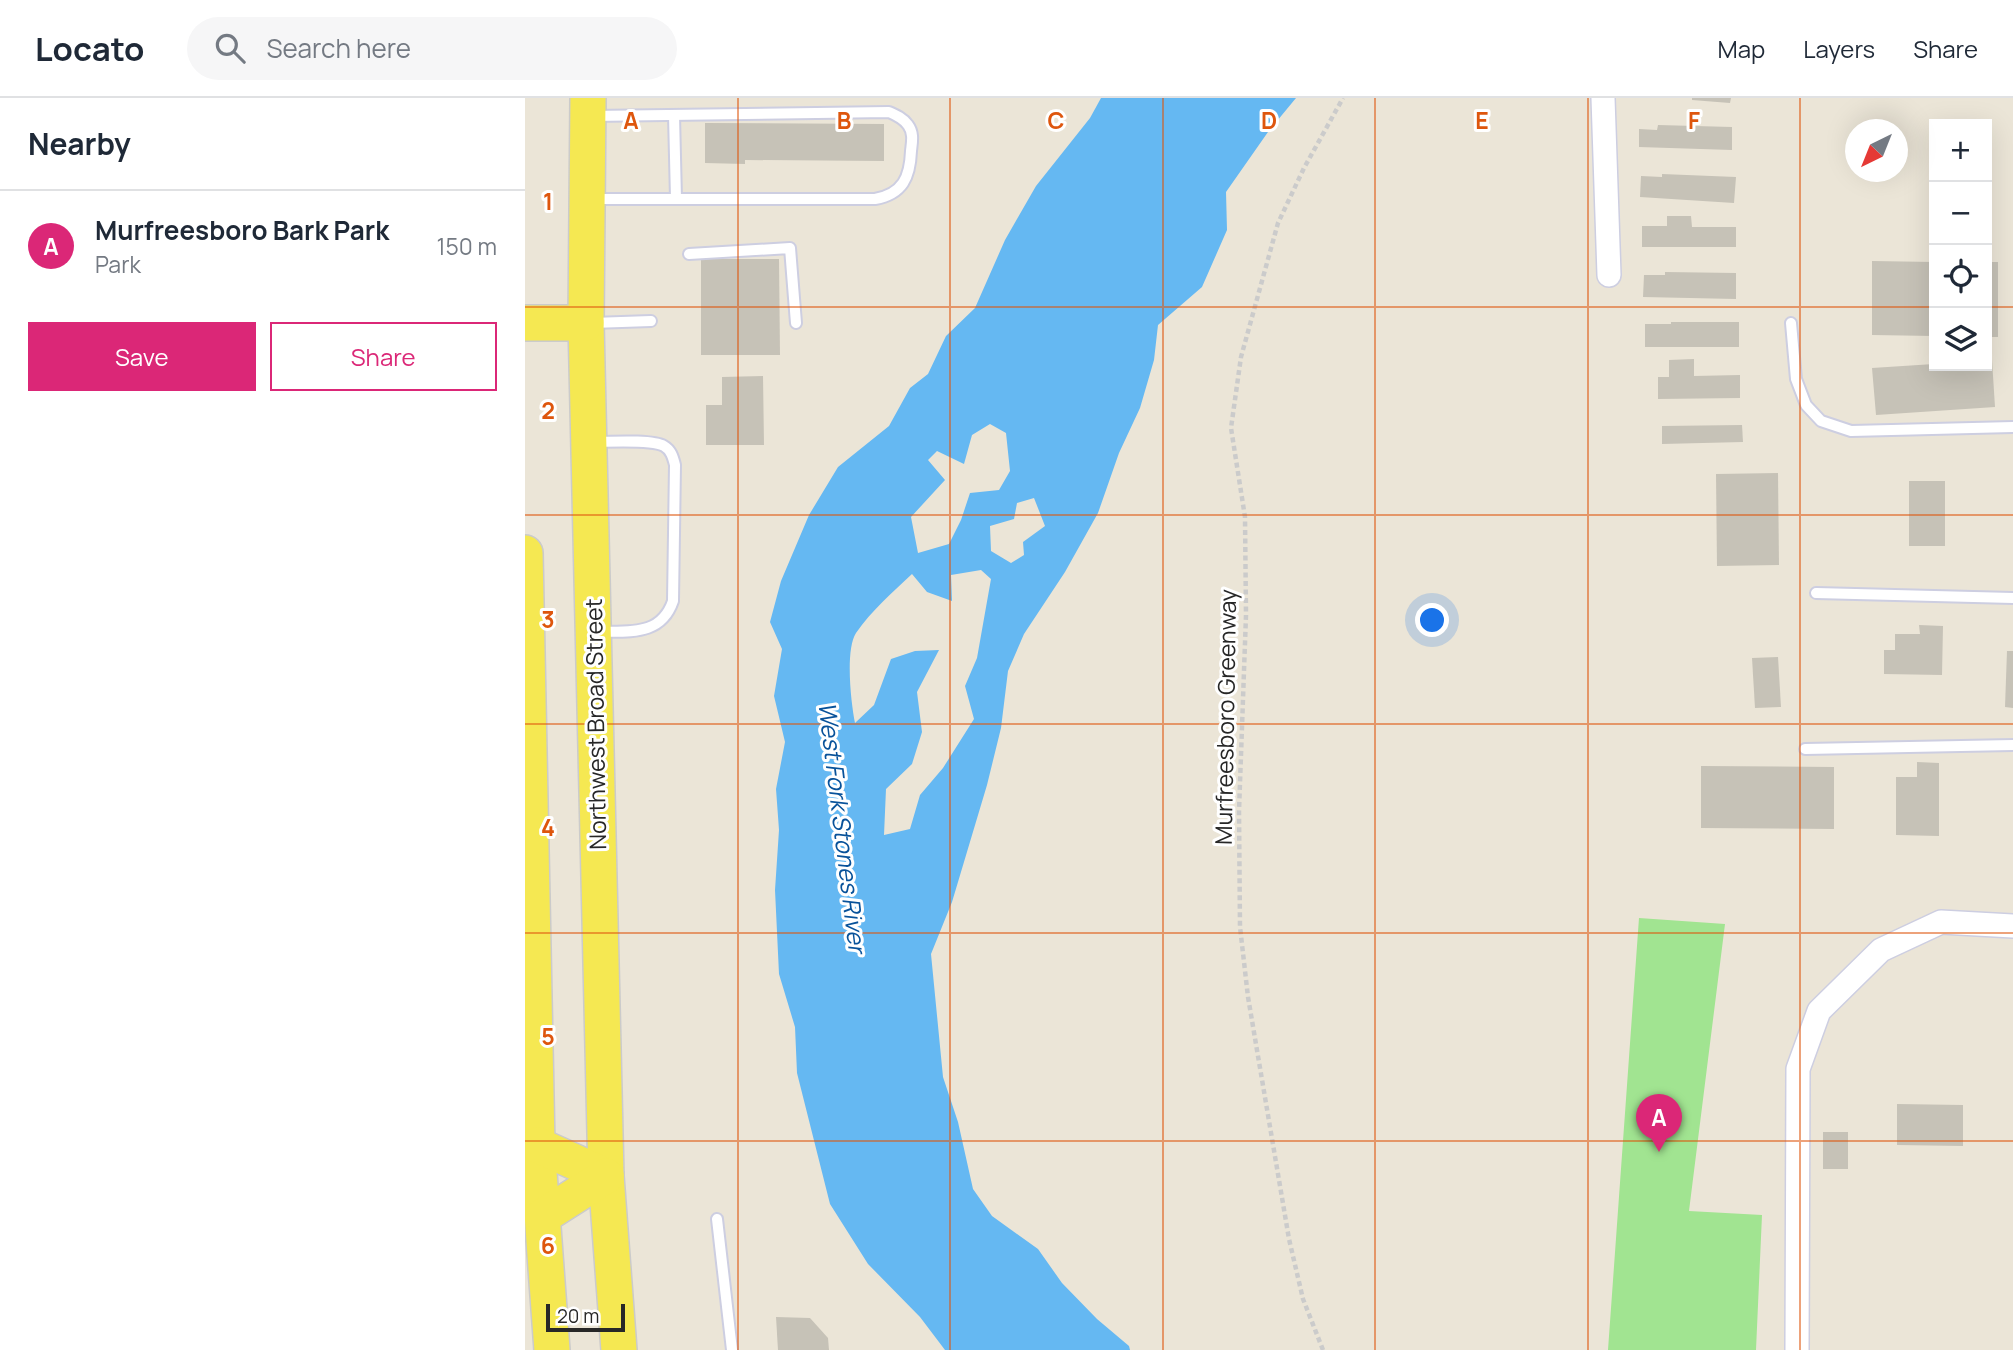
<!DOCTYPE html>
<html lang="en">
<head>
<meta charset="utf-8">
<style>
	:root { --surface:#fff; --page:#f6f6f7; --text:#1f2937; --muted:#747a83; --line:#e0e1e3; --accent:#db2777 }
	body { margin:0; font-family:Manrope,sans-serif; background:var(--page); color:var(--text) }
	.controls { position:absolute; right:21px; top:21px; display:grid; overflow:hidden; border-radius:0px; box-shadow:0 7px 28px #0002 }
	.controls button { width:63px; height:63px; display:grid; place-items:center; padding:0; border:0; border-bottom:2px solid var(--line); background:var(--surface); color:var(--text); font:35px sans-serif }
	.compass { position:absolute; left:1320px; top:21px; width:63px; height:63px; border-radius:50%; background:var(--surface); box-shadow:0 7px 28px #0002; rotate:223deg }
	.scale { position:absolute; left:21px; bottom:18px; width:79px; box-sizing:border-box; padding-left:7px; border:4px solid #272727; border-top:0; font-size:19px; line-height:24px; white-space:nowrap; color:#272727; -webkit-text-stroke:5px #fff; paint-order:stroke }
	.you { position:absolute; left:908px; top:523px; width:24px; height:24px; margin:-18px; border:5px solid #fff; border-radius:50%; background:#1a73e8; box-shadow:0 0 0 10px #1a73e833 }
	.badge { display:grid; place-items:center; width:46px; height:46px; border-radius:50%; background:var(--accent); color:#fff; font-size:23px; font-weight:700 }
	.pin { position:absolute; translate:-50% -58px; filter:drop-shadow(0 2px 4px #0008) }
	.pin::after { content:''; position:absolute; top:37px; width:24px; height:21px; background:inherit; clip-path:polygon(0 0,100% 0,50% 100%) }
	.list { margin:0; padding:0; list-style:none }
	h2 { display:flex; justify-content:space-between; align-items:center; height:91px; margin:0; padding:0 28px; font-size:30px }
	h2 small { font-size:23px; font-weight:400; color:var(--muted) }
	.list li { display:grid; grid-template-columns:46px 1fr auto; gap:21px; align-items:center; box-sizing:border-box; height:112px; padding:0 28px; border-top:2px solid var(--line) }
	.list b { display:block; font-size:26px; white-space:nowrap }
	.list p { margin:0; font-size:23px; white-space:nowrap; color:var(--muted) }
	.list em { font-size:23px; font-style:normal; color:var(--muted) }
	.actions { display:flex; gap:14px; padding:21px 28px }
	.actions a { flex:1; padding:16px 0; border:2px solid var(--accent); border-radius:0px; text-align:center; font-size:24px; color:var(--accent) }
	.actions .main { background:var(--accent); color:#fff }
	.icon { flex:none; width:38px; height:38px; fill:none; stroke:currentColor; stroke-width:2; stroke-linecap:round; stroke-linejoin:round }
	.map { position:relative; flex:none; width:1488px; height:1252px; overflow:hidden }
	header { display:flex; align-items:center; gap:42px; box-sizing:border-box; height:98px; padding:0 35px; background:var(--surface); border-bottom:2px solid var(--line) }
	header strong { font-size:33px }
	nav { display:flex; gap:38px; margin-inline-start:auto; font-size:24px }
	.search { width:490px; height:63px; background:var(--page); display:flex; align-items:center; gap:18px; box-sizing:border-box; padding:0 24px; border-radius:38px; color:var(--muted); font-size:26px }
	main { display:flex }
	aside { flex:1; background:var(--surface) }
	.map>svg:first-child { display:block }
</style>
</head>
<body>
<header>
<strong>Locato</strong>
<div class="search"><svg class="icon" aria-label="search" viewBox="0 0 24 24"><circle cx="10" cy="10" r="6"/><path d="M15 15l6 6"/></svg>Search here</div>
<nav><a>Map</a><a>Layers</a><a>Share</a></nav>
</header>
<main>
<aside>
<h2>Nearby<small></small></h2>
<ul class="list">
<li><span class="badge">A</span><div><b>Murfreesboro Bark Park</b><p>Park</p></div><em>150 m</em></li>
</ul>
<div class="actions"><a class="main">Save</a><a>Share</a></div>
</aside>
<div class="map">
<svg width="1488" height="1252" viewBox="0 0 1488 1252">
	<rect width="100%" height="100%" fill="#ebe5d7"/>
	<polygon fill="#a1e491" points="1114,820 1200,826 1164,1113 1237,1117 1231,1252 1083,1252"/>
	<path fill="#65b8f2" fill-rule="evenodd" d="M576,0H771L743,34L701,94L702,132L677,189L633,227L629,262L615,310L594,355L573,415L540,474L499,536L483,573L476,630L462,687L427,804L406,856L418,979L433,1024L448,1091L467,1118L513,1151L537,1185L572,1221L604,1248L605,1252H420L395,1219L343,1166L305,1106L272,975L270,929L254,876L250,792L254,732L251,691L260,644L249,598L257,551L245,524L256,483L284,417L313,369L364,328L385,290L403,276L421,238L450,210L480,142L511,88L565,20ZM465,326L481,335L485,373L474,392L445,395L436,422L424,446L393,455L386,419L420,382L403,362L412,353L439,366L447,337ZM509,400L520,428L498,444L499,457L486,465L466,453L465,428L489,421L492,405ZM456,472L466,481L452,560L440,588L449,621L418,670L395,697L385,731L359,737L361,691L387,666L397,634L392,594L414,552L390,553L366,561L349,607L330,625C326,605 320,552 331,535C346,513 368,494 387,476L402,494L427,503L426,477Z"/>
	<g fill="#c6c2b7">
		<polygon points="1167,0 1206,0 1205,5 1167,2"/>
		<polygon points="180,25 359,26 359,63 220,62 220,66 180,65"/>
		<polygon points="1133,27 1207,29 1207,52 1114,49 1114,31 1132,32"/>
		<polygon points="1137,76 1211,79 1209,105 1115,99 1116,78 1137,79"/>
		<polygon points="1142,118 1166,118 1167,129 1211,129 1211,149 1117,149 1117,128 1142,128"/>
		<polygon points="176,161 254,161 255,257 176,257"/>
		<polygon points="1347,163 1409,164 1409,238 1347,237"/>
		<rect x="1462" y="164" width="11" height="75"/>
		<polygon points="1140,174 1211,175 1211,201 1118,199 1119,177 1140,177"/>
		<polygon points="1146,224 1214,224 1214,249 1120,249 1120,226 1146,226"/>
		<polygon points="1169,261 1169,278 1215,277 1215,300 1133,301 1133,279 1144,279 1144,262"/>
		<polygon points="1462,262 1467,262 1470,309 1351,317 1347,270 1409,266 1409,268 1462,268"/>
		<polygon points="238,278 239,347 181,347 181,307 197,307 197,279"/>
		<polygon points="1217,327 1218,344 1137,346 1137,328"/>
		<polygon points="1253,375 1254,467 1192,468 1191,376"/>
		<rect x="1384" y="383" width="36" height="65"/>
		<polygon points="1394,527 1418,528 1417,577 1359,576 1359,552 1370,552 1370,536 1395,536"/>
		<polygon points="1482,553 1488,553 1488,610 1480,609"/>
		<polygon points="1253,559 1256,609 1230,610 1227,560"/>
		<polygon points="1392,664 1414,665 1414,738 1371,737 1371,679 1392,679"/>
		<polygon points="1176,668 1309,669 1309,731 1176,730"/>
		<polygon points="1372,1006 1438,1007 1438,1048 1372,1047"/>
		<rect x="1298" y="1034" width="25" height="37"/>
		<polygon points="251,1219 285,1220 303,1240 304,1252 253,1252"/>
	</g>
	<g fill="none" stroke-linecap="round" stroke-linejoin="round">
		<defs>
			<g id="lane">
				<polyline points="149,17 151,101"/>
				<path d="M66,18L364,14C371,17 378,20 383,27C389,35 387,44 386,53C385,79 378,96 350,101H68"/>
				<polyline points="164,156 265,150 271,225"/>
				<polyline points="67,225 126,223"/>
				<polyline points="1266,225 1271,281 1281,307 1296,323 1326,333 1488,329"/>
				<path d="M67,344C82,344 127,341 139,348C146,352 148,359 150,367L148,503C136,538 105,533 74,534"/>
				<polyline points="1291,495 1488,500"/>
				<polyline points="1280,651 1488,647"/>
				<polyline points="192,1121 207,1252"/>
			</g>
			<g id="street">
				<polyline points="1078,0 1084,177"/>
				<polyline points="1272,1252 1273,971 1294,913 1356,852 1416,824 1488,828"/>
			</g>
			<g id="primary">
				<polyline points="63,0 61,225 81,1078 94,1252"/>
				<polyline points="0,225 61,225"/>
				<polyline points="0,455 12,1047 27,1252"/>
				<polyline points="12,1047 81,1078"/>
				<polyline points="18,1118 81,1078"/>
			</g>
		</defs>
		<use href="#lane" stroke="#cdcee1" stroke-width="14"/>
		<use href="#street" stroke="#cdcee1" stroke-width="26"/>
		<use href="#primary" stroke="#cbcbcb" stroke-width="38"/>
		<polyline stroke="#cbcbcb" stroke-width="4.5" stroke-dasharray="5 3.5" stroke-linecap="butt" points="798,1252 778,1201 764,1141 723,899 715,829 714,713 721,517 720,419 706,330 716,259 753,125 779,70 818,0"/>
		<use href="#lane" stroke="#fff" stroke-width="10"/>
		<use href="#street" stroke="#fff" stroke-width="23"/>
		<use href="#primary" stroke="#f5e852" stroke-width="35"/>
	</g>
	<path fill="none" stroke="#de560d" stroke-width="2" stroke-opacity="0.55" d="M213,0V1252M425,0V1252M638,0V1252M850,0V1252M1063,0V1252M1275,0V1252M0,209H1409M1462,209H1488M0,417H1488M0,626H1488M0,835H1488M0,1043H1488"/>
	<g text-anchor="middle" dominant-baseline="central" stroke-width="6" stroke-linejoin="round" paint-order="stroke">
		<g font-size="23" fill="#272727" stroke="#fff">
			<text transform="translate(700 619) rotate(-89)">Murfreesboro Greenway</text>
			<text transform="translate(70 626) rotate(-91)">Northwest Broad Street</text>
		</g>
		<g font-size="24" font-style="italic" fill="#08529a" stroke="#fff">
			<text transform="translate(318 729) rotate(83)">West Fork Stones River</text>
		</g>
	</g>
	<g font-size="23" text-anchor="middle" font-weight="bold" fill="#de560d" stroke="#fff" stroke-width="6" stroke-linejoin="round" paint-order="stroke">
		<text x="106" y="31">A</text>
		<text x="319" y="31">B</text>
		<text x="531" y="31">C</text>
		<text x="744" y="31">D</text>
		<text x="957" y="31">E</text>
		<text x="1169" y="31">F</text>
		<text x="23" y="112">1</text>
		<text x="23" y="321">2</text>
		<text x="23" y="530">3</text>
		<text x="23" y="738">4</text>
		<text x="23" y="947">5</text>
		<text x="23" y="1156">6</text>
	</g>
</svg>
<div class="controls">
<button>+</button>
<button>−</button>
<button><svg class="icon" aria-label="locate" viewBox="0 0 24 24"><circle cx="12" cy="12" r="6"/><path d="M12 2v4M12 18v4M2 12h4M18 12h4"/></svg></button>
<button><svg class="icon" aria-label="layers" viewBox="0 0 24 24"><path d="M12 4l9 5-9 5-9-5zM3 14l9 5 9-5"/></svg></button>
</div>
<svg class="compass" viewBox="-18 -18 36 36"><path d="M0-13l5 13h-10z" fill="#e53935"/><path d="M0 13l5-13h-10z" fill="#747a83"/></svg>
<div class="scale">20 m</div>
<div class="you"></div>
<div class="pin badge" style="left:1134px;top:1054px">A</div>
</div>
</main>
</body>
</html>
